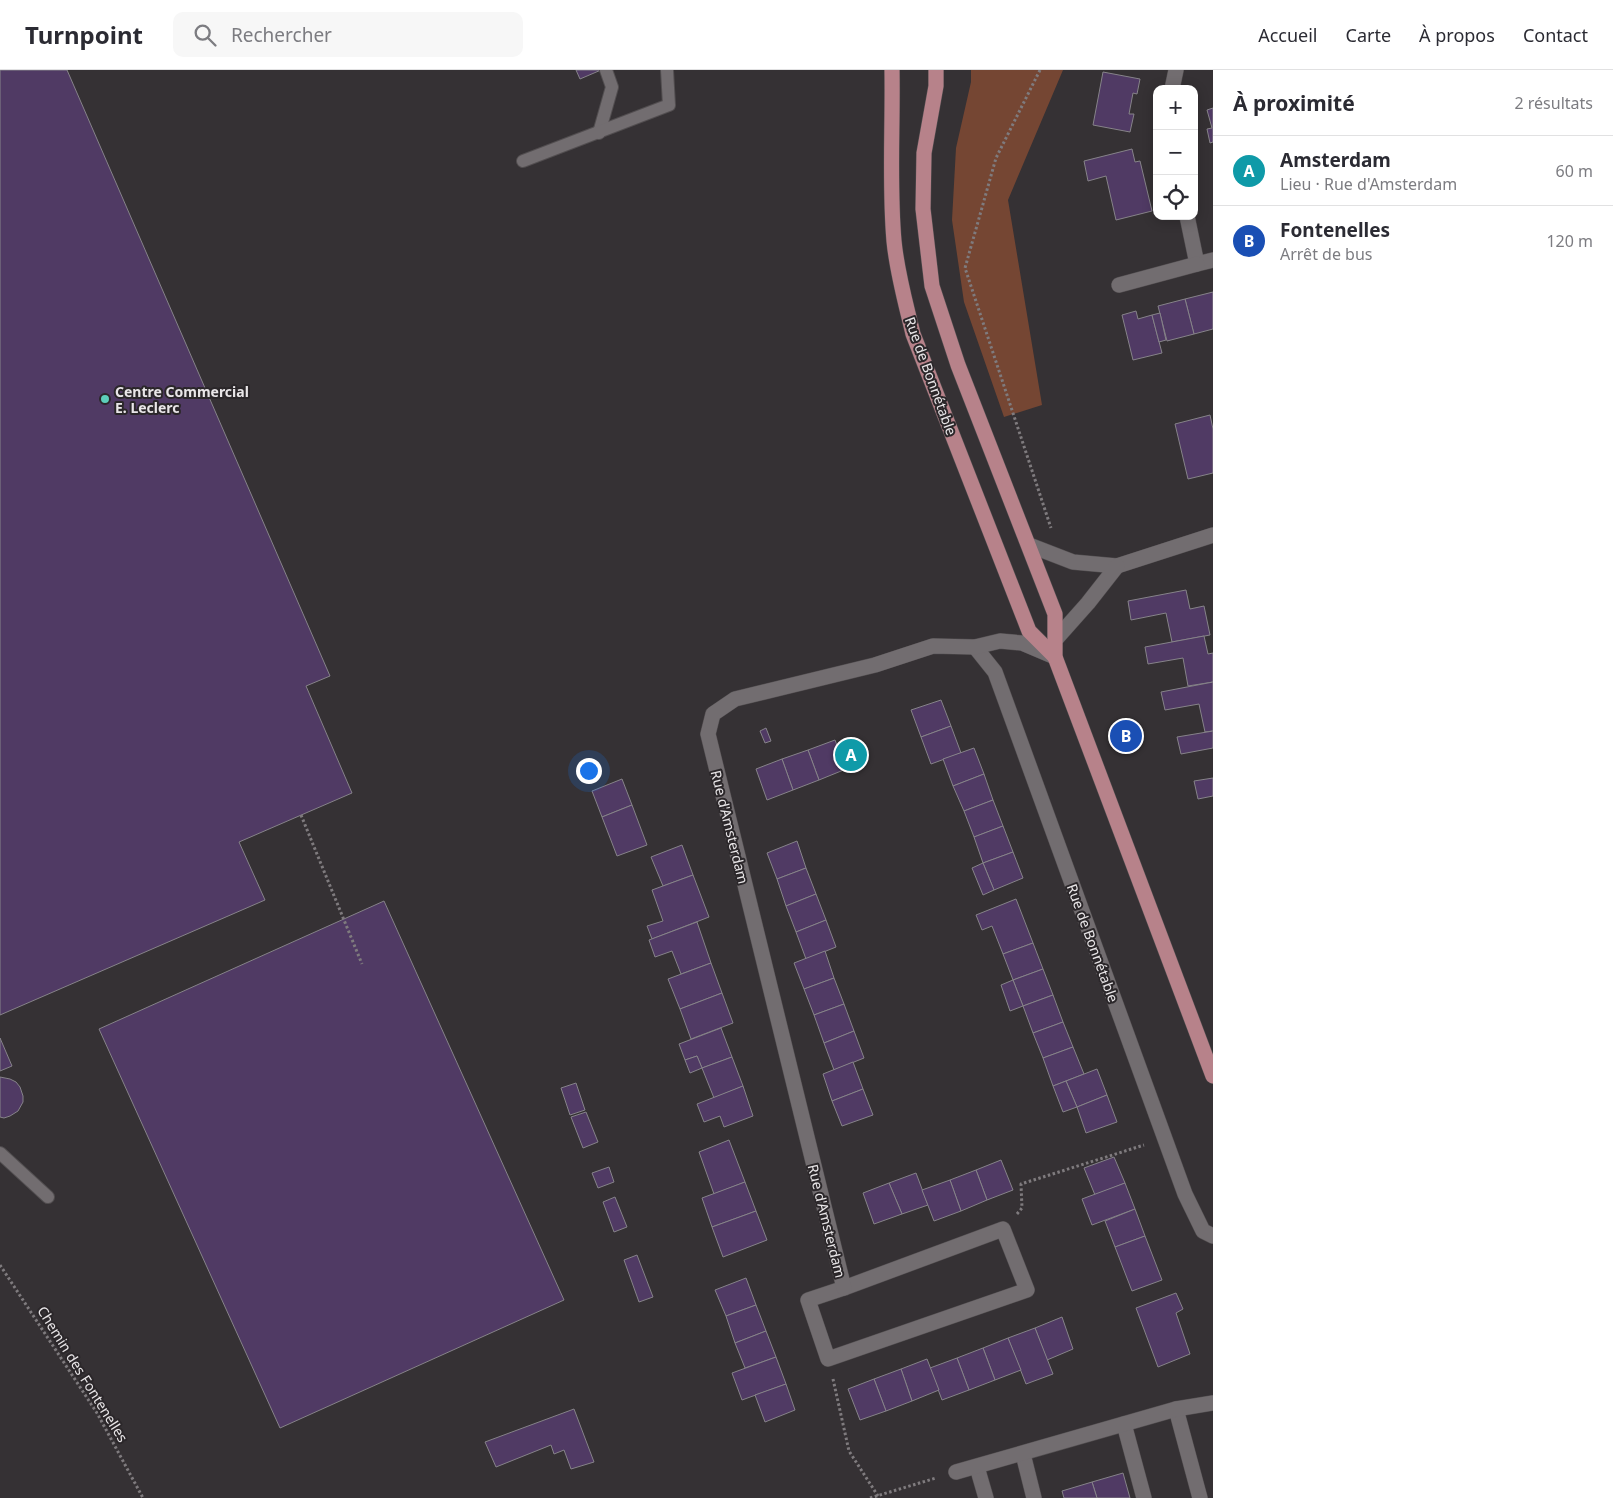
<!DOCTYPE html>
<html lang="fr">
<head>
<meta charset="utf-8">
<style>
	:root { --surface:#fff; --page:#f7f7f7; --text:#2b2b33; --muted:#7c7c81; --line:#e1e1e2; --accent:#417470 }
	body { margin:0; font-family:"Noto Sans",sans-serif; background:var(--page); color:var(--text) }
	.controls { position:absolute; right:15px; top:15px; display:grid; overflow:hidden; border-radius:10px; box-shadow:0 2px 12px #0003 }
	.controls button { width:45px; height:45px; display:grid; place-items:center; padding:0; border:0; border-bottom:1px solid var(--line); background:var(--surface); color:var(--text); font:25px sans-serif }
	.you { position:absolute; left:588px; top:700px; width:18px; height:18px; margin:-12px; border:4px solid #fff; border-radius:50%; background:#1a73e8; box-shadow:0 0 0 8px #1a73e833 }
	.badge { display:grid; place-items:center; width:32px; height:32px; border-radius:50%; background:var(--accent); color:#fff; font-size:16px; font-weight:700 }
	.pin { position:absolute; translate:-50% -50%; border:2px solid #fff; box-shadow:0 1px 5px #0006 }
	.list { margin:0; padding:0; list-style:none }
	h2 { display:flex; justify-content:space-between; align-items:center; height:65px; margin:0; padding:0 20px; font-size:21px }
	h2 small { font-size:16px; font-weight:400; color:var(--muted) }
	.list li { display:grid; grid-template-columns:32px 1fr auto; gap:15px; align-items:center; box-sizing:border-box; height:70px; padding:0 20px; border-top:1px solid var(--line) }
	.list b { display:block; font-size:19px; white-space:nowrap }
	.list p { margin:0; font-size:16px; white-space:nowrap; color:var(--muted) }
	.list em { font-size:16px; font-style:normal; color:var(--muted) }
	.icon { flex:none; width:28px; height:28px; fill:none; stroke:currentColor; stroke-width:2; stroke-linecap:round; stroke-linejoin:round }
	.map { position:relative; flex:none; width:1213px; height:1428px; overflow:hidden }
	header { display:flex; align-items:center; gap:30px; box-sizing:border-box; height:70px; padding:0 25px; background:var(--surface); border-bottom:1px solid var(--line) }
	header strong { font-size:24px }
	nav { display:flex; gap:28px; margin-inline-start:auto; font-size:18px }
	.search { width:350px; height:45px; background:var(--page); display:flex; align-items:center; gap:12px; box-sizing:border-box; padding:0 18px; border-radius:10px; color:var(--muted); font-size:19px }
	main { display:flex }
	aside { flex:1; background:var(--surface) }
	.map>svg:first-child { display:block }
</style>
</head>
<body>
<header>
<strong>Turnpoint</strong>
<div class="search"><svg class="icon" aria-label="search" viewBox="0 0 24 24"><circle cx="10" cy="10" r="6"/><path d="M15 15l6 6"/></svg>Rechercher</div>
<nav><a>Accueil</a><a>Carte</a><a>À propos</a><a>Contact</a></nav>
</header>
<main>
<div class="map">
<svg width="1213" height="1428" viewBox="0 0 1213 1428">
	<rect width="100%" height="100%" fill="#353134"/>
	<polygon fill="#754633" points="971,0 1063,0 1008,130 1042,335 1004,347 964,232 952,150 956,78 971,12"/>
	<g fill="#503a64" stroke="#868389">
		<polygon points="0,0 67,0 330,606 306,616 352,723 239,772 265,830 0,945"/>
		<polygon points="576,0 601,0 580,9"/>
		<polygon points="1103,2 1140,9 1137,24 1133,23 1129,44 1134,44 1130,62 1093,55"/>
		<polygon points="1213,38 1213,72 1210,73 1207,59 1212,58 1207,40"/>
		<polygon points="1132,79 1135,92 1140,91 1152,141 1116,150 1106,106 1088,111 1084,91"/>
		<polygon points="1213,222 1213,259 1194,264 1185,229"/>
		<polygon points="1185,229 1194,264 1167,271 1158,236"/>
		<polygon points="1136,241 1138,249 1152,245 1162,283 1133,290 1122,245"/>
		<polygon points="1160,243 1166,270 1159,272 1152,245"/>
		<polygon points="1210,345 1213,359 1213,403 1188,409 1175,354"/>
		<polygon points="1186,520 1190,539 1204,536 1210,565 1172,572 1166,543 1131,550 1128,531"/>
		<polygon points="1204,566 1208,584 1213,583 1213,612 1188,616 1183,588 1148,594 1145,577"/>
		<polygon points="1213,612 1213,661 1205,662 1199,634 1165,640 1161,622"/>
		<polygon points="941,630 951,656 921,667 911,640"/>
		<polygon points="951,656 961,683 931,694 921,667"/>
		<polygon points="766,658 771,671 765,673 760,661"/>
		<polygon points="1213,661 1213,678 1181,684 1177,667"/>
		<polygon points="835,670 846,699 819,710 808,680"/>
		<polygon points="859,674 866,693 846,699 839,682"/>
		<polygon points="974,678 984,704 953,716 943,689"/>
		<polygon points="808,680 819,710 793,720 782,689"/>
		<polygon points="782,689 793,720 767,730 756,699"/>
		<polygon points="984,704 993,730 964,741 953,716"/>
		<polygon points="1213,708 1213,726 1198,729 1194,711"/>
		<polygon points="622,709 632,735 602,747 592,721"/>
		<polygon points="993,730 1003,756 974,767 964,741"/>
		<polygon points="632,735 647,775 617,786 602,747"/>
		<polygon points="1003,756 1013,782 983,793 974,767"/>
		<polygon points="797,771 806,798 777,809 767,783"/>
		<polygon points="682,775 693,805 663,816 651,787"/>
		<polygon points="1013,782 1023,808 994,820 983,793"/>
		<polygon points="983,793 994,820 983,825 972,798"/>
		<polygon points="806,798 816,824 786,836 777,809"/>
		<polygon points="693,805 709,847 652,869 647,856 663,851 652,820"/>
		<polygon points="816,824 826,850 796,862 786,836"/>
		<polygon points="1016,829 1033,873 1003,884 992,856 982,860 976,845"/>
		<polygon points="384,831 564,1230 280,1358 99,959"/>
		<polygon points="826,850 836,877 806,889 796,862"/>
		<polygon points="697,852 711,893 681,904 672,881 655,887 649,870"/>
		<polygon points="1033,873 1043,899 1013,910 1003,884"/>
		<polygon points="825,881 834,908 804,919 794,893"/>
		<polygon points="711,893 722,923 680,939 668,909"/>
		<polygon points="1043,899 1053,925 1023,936 1013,910"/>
		<polygon points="834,908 844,934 814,945 804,919"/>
		<polygon points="1013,910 1023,936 1010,941 1001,915"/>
		<polygon points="722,923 733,953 691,969 680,939"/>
		<polygon points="1053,925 1063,952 1033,963 1023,936"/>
		<polygon points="844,934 854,961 824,973 814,945"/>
		<polygon points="1063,952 1073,977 1043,988 1033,963"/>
		<polygon points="721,958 732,987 702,998 697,986 685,990 679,974"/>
		<polygon points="854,961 864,988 834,1000 824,973"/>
		<polygon points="0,968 12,996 0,1001"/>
		<polygon points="1073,977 1084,1004 1053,1016 1043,988"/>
		<polygon points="697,986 702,998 690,1003 685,990"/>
		<polygon points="732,987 743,1016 714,1028 702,998"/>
		<polygon points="853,992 863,1019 832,1031 823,1004"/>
		<polygon points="1097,999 1107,1025 1077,1037 1066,1011"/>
		<polygon points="0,1007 10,1009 16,1012 20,1017 23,1026 23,1032 18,1041 10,1046 4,1048 0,1047"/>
		<polygon points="1066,1011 1077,1037 1063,1042 1053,1016"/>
		<polygon points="576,1013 585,1040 570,1045 561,1018"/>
		<polygon points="743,1016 753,1046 724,1057 720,1046 704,1052 697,1034"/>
		<polygon points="863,1019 873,1045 842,1056 832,1031"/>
		<polygon points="1107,1025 1117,1052 1086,1063 1077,1037"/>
		<polygon points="586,1042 598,1072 583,1078 571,1047"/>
		<polygon points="729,1070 745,1112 714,1124 699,1082"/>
		<polygon points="1114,1087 1125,1113 1095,1125 1084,1098"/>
		<polygon points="1001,1090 1013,1120 987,1130 976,1100"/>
		<polygon points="609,1097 614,1112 598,1118 592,1103"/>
		<polygon points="976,1100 987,1130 961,1141 950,1110"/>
		<polygon points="916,1103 928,1135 902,1144 889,1113"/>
		<polygon points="950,1110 961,1141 934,1151 922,1120"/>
		<polygon points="745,1112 756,1141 712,1157 702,1128"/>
		<polygon points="889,1113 902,1144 874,1154 863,1123"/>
		<polygon points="1125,1113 1135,1139 1092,1155 1082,1129"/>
		<polygon points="615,1127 627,1157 614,1162 603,1132"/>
		<polygon points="1135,1139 1145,1166 1115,1177 1105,1151"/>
		<polygon points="756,1141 767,1170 723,1187 712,1157"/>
		<polygon points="1145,1166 1162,1210 1132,1221 1115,1177"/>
		<polygon points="637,1185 653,1227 639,1232 624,1190"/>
		<polygon points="746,1208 756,1235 726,1246 715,1220"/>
		<polygon points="1176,1223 1183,1239 1176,1243 1190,1284 1158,1297 1136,1238"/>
		<polygon points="756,1235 766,1261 735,1273 726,1246"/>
		<polygon points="1062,1247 1073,1279 1047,1290 1035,1258"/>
		<polygon points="1035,1258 1053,1304 1026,1314 1008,1268"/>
		<polygon points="766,1261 776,1287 745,1298 735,1273"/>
		<polygon points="1008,1268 1021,1300 995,1310 983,1278"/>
		<polygon points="983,1278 995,1310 969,1320 957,1288"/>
		<polygon points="776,1287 786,1314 742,1330 732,1303"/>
		<polygon points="957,1288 969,1320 942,1330 930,1298"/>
		<polygon points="927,1289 939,1320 912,1331 901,1299"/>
		<polygon points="901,1299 912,1331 886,1341 874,1309"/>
		<polygon points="874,1309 886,1341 860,1350 848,1319"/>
		<polygon points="786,1314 795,1340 765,1352 755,1325"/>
		<polygon points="574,1339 594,1392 571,1399 564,1380 554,1384 551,1375 496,1397 485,1372"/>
		<polygon points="1123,1403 1130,1428 1097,1428 1092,1412"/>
		<polygon points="1092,1412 1097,1428 1064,1428 1062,1421"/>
	</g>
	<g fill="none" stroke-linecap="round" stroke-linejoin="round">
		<defs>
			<g id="lane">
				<polyline points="599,63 612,17 606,0"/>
				<polyline points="523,91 669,35 667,0"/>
				<polyline points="0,1083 48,1127"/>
			</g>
			<g id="street">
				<polyline points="1172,19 1176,0"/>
				<polyline points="1187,146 1197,194 1213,190"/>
				<polyline points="1119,215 1197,194"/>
				<polyline points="1029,475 1073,492 1117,496 1213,465"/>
				<polyline points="1056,569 1088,533 1117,496"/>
				<polyline points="975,577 995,602 1185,1124 1203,1161 1213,1166"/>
				<polygon points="1003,1159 1027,1220 828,1289 808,1230 844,1218"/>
				<polyline points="844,1218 708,664 713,644 735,629 875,595 933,576 975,577 1000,571 1022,573 1055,587"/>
				<polyline points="1176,1339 1200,1428"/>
				<polyline points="1124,1354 1144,1428"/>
				<polyline points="1023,1384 1034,1428"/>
				<polyline points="977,1397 986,1428"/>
				<polyline points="956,1402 1176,1339 1213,1333"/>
			</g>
			<g id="primary">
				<path d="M892,0C893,57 889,114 894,171C897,203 906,234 913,264L1029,561L1055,587"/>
				<polyline points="936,0 936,16 924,83 923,139 932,216 958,295 1055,544 1055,587 1213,1006"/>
			</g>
		</defs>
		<use href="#lane" stroke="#524e50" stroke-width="14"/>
		<use href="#street" stroke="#524e50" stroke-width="16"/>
		<use href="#primary" stroke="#524e50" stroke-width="16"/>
		<g stroke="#7f7b7e" stroke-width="3" stroke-dasharray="2.5 2.5" stroke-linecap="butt">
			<polyline points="1040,0 996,88 965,198 1051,458"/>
			<polyline points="301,745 362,894"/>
			<polyline points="1017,1144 1022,1138 1021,1114 1144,1075"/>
			<polyline points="0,1195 97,1343 143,1428"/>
			<polyline points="833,1309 849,1381 878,1426"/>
			<polyline points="870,1428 936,1408"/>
		</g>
		<use href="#lane" stroke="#726d70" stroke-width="12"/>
		<use href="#street" stroke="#726d70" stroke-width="15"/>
		<use href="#primary" stroke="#b7828a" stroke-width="15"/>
	</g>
	<circle fill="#5cceba" stroke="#2b272a" stroke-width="2" cx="105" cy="329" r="5"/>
	<g text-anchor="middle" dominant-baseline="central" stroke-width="4" stroke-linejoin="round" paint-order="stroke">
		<g font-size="14" fill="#e9e6e8" stroke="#2b272a">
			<text transform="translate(931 306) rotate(70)">Rue de Bonnétable</text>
			<text transform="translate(730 757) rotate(76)">Rue d'Amsterdam</text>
			<text transform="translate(1093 873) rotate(70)">Rue de Bonnétable</text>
			<text transform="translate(827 1151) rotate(76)">Rue d'Amsterdam</text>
			<text transform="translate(83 1304) rotate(58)">Chemin des Fontenelles</text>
		</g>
		<g font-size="14" font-weight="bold" fill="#e9e6e8" stroke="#2b272a" text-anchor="start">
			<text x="115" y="321">Centre Commercial<tspan x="115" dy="16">E. Leclerc</tspan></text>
		</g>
	</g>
</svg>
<div class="controls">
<button>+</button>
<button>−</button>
<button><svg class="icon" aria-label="locate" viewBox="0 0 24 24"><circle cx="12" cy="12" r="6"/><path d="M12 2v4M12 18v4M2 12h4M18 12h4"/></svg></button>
</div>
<div class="you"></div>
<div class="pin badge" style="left:851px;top:685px;background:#0f9aa8">A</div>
<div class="pin badge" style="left:1126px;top:666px;background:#1a4fb4">B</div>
</div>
<aside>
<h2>À proximité<small>2 résultats</small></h2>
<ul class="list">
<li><span class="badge" style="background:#0f9aa8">A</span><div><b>Amsterdam</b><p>Lieu · Rue d'Amsterdam</p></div><em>60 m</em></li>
<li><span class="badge" style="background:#1a4fb4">B</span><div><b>Fontenelles</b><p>Arrêt de bus</p></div><em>120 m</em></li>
</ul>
</aside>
</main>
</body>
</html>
